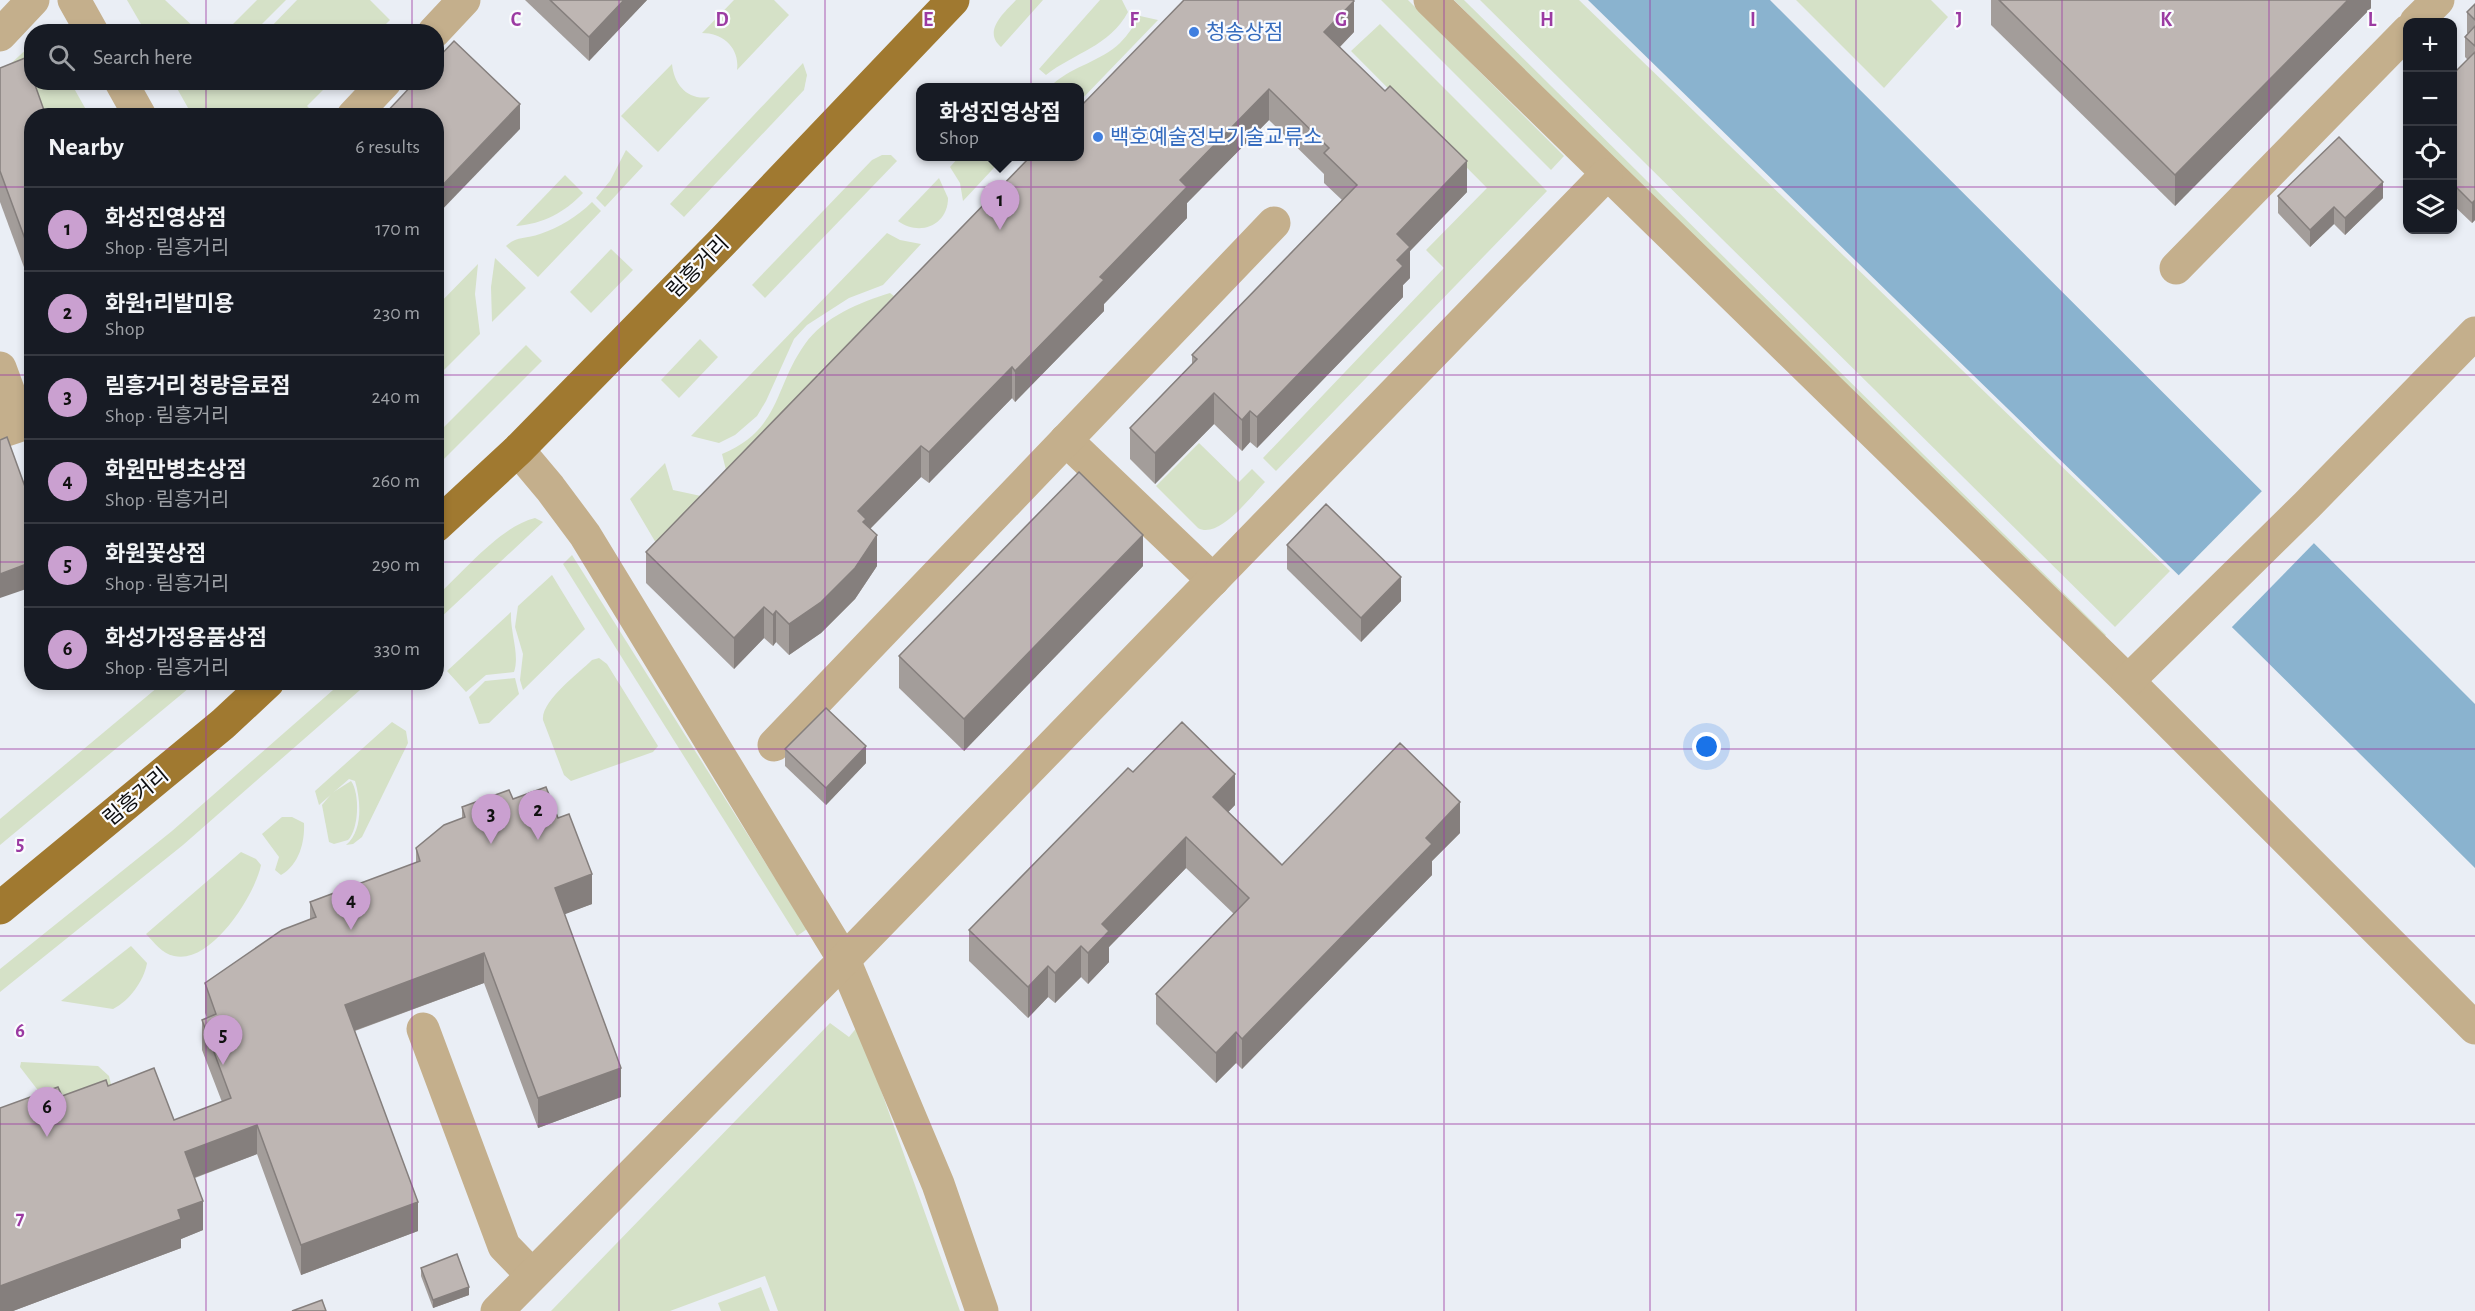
<!DOCTYPE html>
<html lang="en">
<head>
<meta charset="utf-8">
<style>
	:root { --surface:#171b24; --page:#242831; --text:#f1f3f6; --muted:#9ea1a6; --line:#363941; --accent:#caa0d0 }
	body { margin:0; font-family:"Alegreya Sans","Noto Sans KR",sans-serif; background:var(--page); color:var(--text) }
	.controls { position:absolute; right:18px; top:18px; display:grid; overflow:hidden; border-radius:12px; box-shadow:0 3px 9px #0003 }
	.controls button { width:54px; height:54px; display:grid; place-items:center; padding:0; border:0; border-bottom:2px solid var(--line); background:var(--surface); color:var(--text); font:30px sans-serif }
	.you { position:absolute; left:1707px; top:747px; width:21px; height:21px; margin:-15px; border:4px solid #fff; border-radius:50%; background:#1a73e8; box-shadow:0 0 0 9px #1a73e833 }
	.badge { display:grid; place-items:center; width:39px; height:39px; border-radius:50%; background:var(--accent); color:#111; font-size:20px; font-weight:700 }
	.pin { position:absolute; translate:-50% -50px; filter:drop-shadow(0 2px 3px #0008) }
	.pin::after { content:''; position:absolute; top:32px; width:21px; height:18px; background:inherit; clip-path:polygon(0 0,100% 0,50% 100%) }
	.popup { position:absolute; left:916px; top:83px; width:168px; height:78px; box-sizing:border-box; display:grid; place-content:center; border-radius:12px; background:var(--surface); filter:drop-shadow(0 2px 4px #0005); font-size:20px; white-space:nowrap; color:var(--muted) }
	.popup b { font-size:22px; color:var(--text) }
	.popup::after { content:''; position:absolute; left:50%; top:100%; margin-left:-12px; border:12px solid transparent; border-top-color:var(--surface) }
	.list { margin:0; padding:0; list-style:none }
	h2 { display:flex; justify-content:space-between; align-items:center; height:78px; margin:0; padding:0 24px; font-size:26px }
	h2 small { font-size:20px; font-weight:400; color:var(--muted) }
	.list li { display:grid; grid-template-columns:39px 1fr auto; gap:18px; align-items:center; box-sizing:border-box; height:84px; padding:0 24px; border-top:2px solid var(--line) }
	.list b { display:block; font-size:22px; white-space:nowrap }
	.list p { margin:0; font-size:20px; white-space:nowrap; color:var(--muted) }
	.list em { font-size:20px; font-style:normal; color:var(--muted) }
	.icon { flex:none; width:33px; height:33px; fill:none; stroke:currentColor; stroke-width:2; stroke-linecap:round; stroke-linejoin:round }
	.map { position:relative; flex:none; width:2475px; height:1311px; overflow:hidden }
	.search { position:absolute; background:var(--surface); box-shadow:0 3px 9px #0003; left:24px; top:24px; width:420px; height:66px; display:flex; align-items:center; gap:15px; box-sizing:border-box; padding:0 21px; border-radius:24px; color:var(--muted); font-size:22px }
	.panel { position:absolute; background:var(--surface); box-shadow:0 3px 9px #0003; left:24px; top:108px; width:420px; height:582px; border-radius:24px }
	.map>svg:first-child { display:block }
</style>
</head>
<body>
<div class="map">
<svg width="2475" height="1311" viewBox="0 0 2475 1311">
	<rect width="100%" height="100%" fill="#eaeef5"/>
	<g fill="#d5e1c7">
		<polygon points="127,0 165,0 198,31 145,31"/>
		<polygon points="257,0 286,0 255,31 226,31"/>
		<polygon points="297,0 370,0 390,20 379,31 267,31"/>
		<path d="M734,0H774L789,15L737,70C740,48 723,33 702,33Z"/>
		<path d="M1016,0H1043L1001,47C982,31 1005,12 1016,0Z"/>
		<path d="M1100,0H1122L1128,12C1110,46 1074,53 1046,75L1039,69Z"/>
		<polygon points="1381,0 1408,0 1564,156 1551,170"/>
		<polygon points="1454,0 1464,0 2106,635 2101,640"/>
		<polygon points="1480,0 1579,0 2170,571 2115,627"/>
		<polygon points="1796,0 1931,0 1948,17 1884,88"/>
		<path d="M1140,16L1158,20L1080,101V88L1059,87L1054,83C1074,66 1101,61 1120,43C1128,35 1134,25 1140,16Z"/>
		<polygon points="1380,24 1547,191 1276,471 1263,458 1444,268 1426,250 1487,188 1351,51"/>
		<polygon points="31,45 32,82 71,83 89,115 43,115 6,68"/>
		<polygon points="803,63 807,75 804,90 684,217 670,204"/>
		<path d="M672,64C674,85 688,101 710,97L658,152L621,116Z"/>
		<polygon points="174,83 330,83 307,106 317,116 192,115"/>
		<polygon points="626,150 643,166 605,207 596,198 610,181"/>
		<polygon points="882,155 891,155 897,161 765,298 752,285 872,160"/>
		<polygon points="959,157 1004,157 963,201 960,183 950,167"/>
		<path d="M565,175L583,193C565,212 543,224 516,226Z"/>
		<path d="M939,178L948,198C948,225 920,237 898,221Z"/>
		<path d="M592,202L601,211L538,277L506,246C516,236 526,239 540,234C560,227 577,217 592,202Z"/>
		<polygon points="887,233 900,240 921,244 883,285 849,298 807,325 794,339 766,401 757,416 735,435 719,443 691,436"/>
		<polygon points="611,249 633,270 591,313 570,292"/>
		<polygon points="495,258 526,288 492,322 491,287"/>
		<polygon points="478,264 475,294 480,334 437,377 437,306"/>
		<path d="M890,293L894,296L726,470L722,454C781,430 774,387 805,344C824,317 860,302 890,293Z"/>
		<polygon points="700,339 718,357 679,398 661,380"/>
		<polygon points="526,345 542,361 437,466 437,434"/>
		<path d="M1199,443L1239,482L1252,469L1265,482C1251,496 1219,540 1198,528L1156,486Z"/>
		<polygon points="665,463 673,490 701,496 656,543 630,499"/>
		<path d="M535,518L543,522L437,621V596C463,572 501,526 535,518Z"/>
		<polygon points="572,555 807,929 797,936 563,564"/>
		<polygon points="552,575 585,629 523,690 520,680 523,654 515,627 518,606"/>
		<path d="M511,612C510,633 520,654 514,672L486,675L466,692L447,671Z"/>
		<path d="M599,658L607,664L658,746L653,752L571,781L564,775L543,720C541,701 578,674 592,660Z"/>
		<polygon points="515,678 519,694 489,723 479,724 469,697 485,681"/>
		<polygon points="164,682 195,683 0,845 0,819"/>
		<polygon points="341,683 368,683 183,845 0,992 0,969 172,831"/>
		<path d="M392,722L406,731L408,743L362,837L353,844L346,845C363,831 361,801 355,781L349,779L319,805L315,791Z"/>
		<path d="M351,781C360,793 359,829 348,840L334,844L329,842L322,805L332,793Z"/>
		<path d="M282,817H292L304,823C305,842 299,865 281,875L275,870L279,857L262,834Z"/>
		<path d="M241,852L256,859L261,865C255,895 211,965 174,956C162,954 154,942 146,934Z"/>
		<path d="M131,946L147,963C144,981 129,1001 113,1009L61,1001Z"/>
		<polygon points="830,1023 849,1037 858,1026 960,1311 778,1311 765,1276 670,1311 551,1311"/>
		<polygon points="21,1062 98,1066 109,1076 112,1088 106,1092 54,1095 40,1093 20,1067"/>
		<polygon points="761,1287 770,1311 721,1311 718,1303"/>
	</g>
	<polygon fill="#8ab3cf" points="1588,0 1770,0 2475,704 2475,868 2240,635"/>
	<polygon fill="#eaeef5" points="2264,489 2316,541 2230,629 2177,577"/>
	<g fill="none" stroke-linecap="round" stroke-linejoin="round">
		<g stroke="#c4af8c" stroke-width="33">
			<polyline points="74,0 92,32"/>
			<polyline points="1430,0 2128,681 2475,1028"/>
			<polyline points="2416,22 2438,0"/>
			<polyline points="434,32 464,0"/>
			<polyline points="0,35 33,0"/>
			<polyline points="121,82 140,116"/>
			<polyline points="353,116 385,82"/>
			<polyline points="2176,268 2408,31"/>
			<polyline points="0,368 21,425 0,432"/>
			<polyline points="1066,440 1213,580"/>
			<polyline points="518,450 550,488 585,535 844,960 938,1184 982,1311"/>
			<polyline points="2128,681 2307,505 2475,333"/>
			<polyline points="774,745 1274,223"/>
			<polyline points="423,1029 504,1246 532,1275"/>
			<polyline points="497,1311 844,960 1606,175"/>
		</g>
		<g stroke="#a07930" stroke-width="33">
			<polyline points="436,526 518,450 724,240 953,0"/>
			<polyline points="0,908 223,724 268,682"/>
		</g>
	</g>
	<g fill="#a39d9a">
		<polygon points="525,0 647,0 589,61"/>
		<polygon points="1991,0 2371,0 2371,8 2175,206 1991,25"/>
		<polygon points="2475,4 2475,220 2472,223 2452,204 2452,75 2468,60 2465,57 2465,37 2468,33 2467,33 2467,12"/>
		<polygon points="1354,32 1340,47 1467,192 1410,251 1410,278 1403,285 1403,297 1257,448 1250,442 1242,451 1214,424 1155,484 1130,459 1130,428 1192,364 1192,355 1342,200 1324,183 1324,174 1269,120 1187,203 1187,218 1104,304 1104,311 1015,402 1012,398 929,483 921,477 870,529 877,566 855,599 821,633 789,655 776,642 773,646 764,638 734,669 646,583 646,552 1031,156"/>
		<polygon points="0,68 32,116 32,289 0,202"/>
		<polygon points="2278,196 2383,198 2345,235 2334,224 2310,247 2278,213"/>
		<polygon points="1287,545 1401,601 1361,642 1287,569"/>
		<polygon points="1143,566 964,751 899,688 899,656"/>
		<polygon points="785,749 866,763 826,805 785,766"/>
		<polygon points="1133,772 1235,805 1228,812 1282,865 1460,833 1432,861 1432,875 1242,1069 1236,1063 1216,1083 1156,1024 1156,994 1234,914 1186,868 1109,947 1109,962 1088,984 1081,977 1055,1003 1048,997 1028,1018 969,961 969,930"/>
		<polygon points="513,799 592,904 564,914 621,1097 538,1128 484,983 355,1031 418,1231 301,1275 257,1154 195,1178 203,1230 181,1239 181,1248 13,1311 0,1311 62,1096 108,1086 174,1120 222,1102 202,1050 202,1020 207,1018 205,1013 205,983 310,919 310,902 416,863 416,848 462,818 462,807"/>
		<polygon points="421,1268 469,1295 433,1308 421,1276"/>
	</g>
	<g fill="#857f7d">
		<polygon points="624,0 647,0 589,61 589,37"/>
		<polygon points="2348,0 2371,0 2371,8 2175,206 2175,175"/>
		<polygon points="1354,1 1354,32 1324,63 1324,32"/>
		<polygon points="1269,89 1269,120 1187,203 1187,218 1104,304 1104,311 1015,402 1015,371 1100,277 1180,180"/>
		<polygon points="520,104 520,129 436,216 436,192"/>
		<polygon points="1467,161 1467,192 1410,251 1410,278 1403,285 1403,297 1257,448 1257,417 1397,234"/>
		<polygon points="2383,182 2383,198 2345,235 2345,218"/>
		<polygon points="2475,200 2475,220 2472,223 2472,203"/>
		<polygon points="2334,207 2334,224 2310,247 2310,230"/>
		<polygon points="1012,367 1012,398 929,483 929,452"/>
		<polygon points="1214,393 1214,424 1155,484 1155,453"/>
		<polygon points="1250,411 1250,442 1242,451 1242,420"/>
		<polygon points="921,446 921,477 866,533 858,511"/>
		<polygon points="877,535 877,566 855,599 821,633 789,655 789,624"/>
		<polygon points="1143,535 1143,566 964,751 964,719"/>
		<polygon points="32,562 32,587 0,598 0,574"/>
		<polygon points="1401,577 1401,601 1361,642 1361,618"/>
		<polygon points="764,607 764,638 734,669 734,638"/>
		<polygon points="776,611 776,642 773,646 773,615"/>
		<polygon points="866,746 866,763 826,805 826,788"/>
		<polygon points="1235,774 1235,805 1213,828 1213,797"/>
		<polygon points="1460,802 1460,833 1432,861 1432,875 1242,1069 1242,1039 1426,838"/>
		<polygon points="1186,837 1186,868 1109,947 1109,962 1088,984 1088,953 1102,924"/>
		<polygon points="592,874 592,904 555,918 555,888"/>
		<polygon points="1081,946 1081,977 1055,1003 1055,973"/>
		<polygon points="484,953 484,983 345,1034 345,1005"/>
		<polygon points="1048,966 1048,997 1028,1018 1028,987"/>
		<polygon points="1236,1032 1236,1063 1216,1083 1216,1053"/>
		<polygon points="621,1068 621,1097 538,1128 538,1098"/>
		<polygon points="257,1125 257,1154 185,1181 185,1152"/>
		<polygon points="203,1201 203,1230 181,1239 181,1248 13,1311 0,1311 0,1286 178,1210"/>
		<polygon points="418,1202 418,1231 301,1275 301,1245"/>
		<polygon points="469,1287 469,1295 433,1308 433,1300"/>
	</g>
	<g fill="#beb6b3" stroke="#857f7d" stroke-width="1.5">
		<polygon points="550,0 624,0 589,37"/>
		<polygon points="1184,0 1353,0 1354,1 1324,32 1385,91 1390,86 1467,161 1397,234 1410,247 1397,260 1403,266 1257,417 1250,411 1242,420 1214,393 1155,453 1130,428 1197,359 1192,355 1357,185 1324,153 1329,148 1269,89 1180,180 1187,187 1100,277 1104,280 1015,371 1012,367 929,452 921,446 858,511 866,519 863,522 877,535 855,568 821,602 789,624 776,611 773,615 764,607 734,638 646,552 1031,156 1080,156 1080,107"/>
		<polygon points="1999,0 2348,0 2175,175"/>
		<polygon points="2475,4 2475,20 2467,12"/>
		<polygon points="2475,26 2475,46 2465,37"/>
		<polygon points="454,41 520,104 436,192 436,116 383,116 415,82 436,82 436,60"/>
		<polygon points="2475,52 2475,200 2472,203 2452,183 2452,75"/>
		<polygon points="25,58 32,75 32,82 34,82 46,116 32,116 32,258 0,171 0,68"/>
		<polygon points="2339,137 2383,182 2345,218 2334,207 2310,230 2278,196"/>
		<polygon points="7,437 32,506 32,562 0,574 0,440"/>
		<polygon points="1079,472 1143,535 964,719 899,656"/>
		<polygon points="1326,504 1401,577 1361,618 1287,545"/>
		<polygon points="826,708 866,746 826,788 785,749"/>
		<polygon points="1182,722 1235,774 1213,797 1282,865 1400,743 1460,802 1426,838 1432,844 1242,1039 1236,1032 1216,1053 1156,994 1249,898 1186,837 1102,924 1109,931 1088,953 1081,946 1055,973 1048,966 1028,987 969,930 1128,768 1133,772"/>
		<polygon points="546,787 558,818 569,814 592,874 555,888 621,1068 538,1098 484,953 345,1005 418,1202 301,1245 257,1125 185,1152 203,1201 178,1210 181,1219 0,1286 0,1108 58,1087 62,1096 106,1080 108,1086 154,1068 174,1120 231,1098 202,1020 216,1014 205,983 282,930 316,917 310,902 420,861 416,848 444,825 465,817 462,807 509,790 513,799"/>
		<polygon points="457,1254 469,1287 433,1300 421,1268"/>
		<polygon points="322,1300 326,1311 292,1311"/>
	</g>
	<path fill="none" stroke="#9b3aa2" stroke-width="1.5" stroke-opacity="0.55" d="M206,0V32M412,0V32M619,0V1311M825,0V1311M1031,0V1311M1238,0V1311M1444,0V1311M1650,0V1311M1856,0V1311M2062,0V1311M2269,0V1311M206,82V116M412,82V116M0,187H32M436,187H2408M2452,187H2475M0,375H32M436,375H2475M0,562H32M436,562H2475M206,682V1311M412,682V1311M0,749H2475M0,936H2475M0,1124H2475"/>
	<g fill="#3f7fe0" stroke="#fafbfe" stroke-width="2">
		<circle cx="1194" cy="32" r="6"/>
		<circle cx="1098" cy="137" r="6"/>
	</g>
	<g text-anchor="middle" dominant-baseline="central" stroke-width="4.5" stroke-linejoin="round" paint-order="stroke">
		<g font-size="21" fill="#366cbe" stroke="#fafbfe" text-anchor="start">
			<text x="1206" y="32">청송상점</text>
			<text x="1110" y="137">백호예술정보기술교류소</text>
		</g>
		<g font-size="21" fill="#0b0c0e" stroke="#fafbfe">
			<text transform="translate(698 267) rotate(-45)">림흥거리</text>
			<text transform="translate(136 797) rotate(-40)">림흥거리</text>
		</g>
	</g>
	<g font-size="20" text-anchor="middle" font-weight="bold" fill="#9b3aa2" stroke="#fafbfe" stroke-width="4.5" stroke-linejoin="round" paint-order="stroke">
		<text x="516" y="26">C</text>
		<text x="722" y="26">D</text>
		<text x="928" y="26">E</text>
		<text x="1134" y="26">F</text>
		<text x="1341" y="26">G</text>
		<text x="1547" y="26">H</text>
		<text x="1753" y="26">I</text>
		<text x="1959" y="26">J</text>
		<text x="2166" y="26">K</text>
		<text x="2372" y="26">L</text>
		<text x="20" y="850">5</text>
		<text x="20" y="1037">6</text>
		<text x="20" y="1224">7</text>
	</g>
</svg>
<div class="controls">
<button>+</button>
<button>−</button>
<button><svg class="icon" aria-label="locate" viewBox="0 0 24 24"><circle cx="12" cy="12" r="6"/><path d="M12 2v4M12 18v4M2 12h4M18 12h4"/></svg></button>
<button><svg class="icon" aria-label="layers" viewBox="0 0 24 24"><path d="M12 4l9 5-9 5-9-5zM3 14l9 5 9-5"/></svg></button>
</div>
<div class="you"></div>
<div class="pin badge" style="left:1000px;top:230px">1</div>
<div class="popup"><b>화성진영상점</b>Shop</div>
<div class="pin badge" style="left:538px;top:840px">2</div>
<div class="pin badge" style="left:491px;top:844px">3</div>
<div class="pin badge" style="left:351px;top:930px">4</div>
<div class="pin badge" style="left:223px;top:1065px">5</div>
<div class="pin badge" style="left:47px;top:1137px">6</div>
<div class="search"><svg class="icon" aria-label="search" viewBox="0 0 24 24"><circle cx="10" cy="10" r="6"/><path d="M15 15l6 6"/></svg>Search here</div>
<section class="panel">
<h2>Nearby<small>6 results</small></h2>
<ul class="list">
<li><span class="badge">1</span><div><b>화성진영상점</b><p>Shop · 림흥거리</p></div><em>170 m</em></li>
<li><span class="badge">2</span><div><b>화원1리발미용</b><p>Shop</p></div><em>230 m</em></li>
<li><span class="badge">3</span><div><b>림흥거리 청량음료점</b><p>Shop · 림흥거리</p></div><em>240 m</em></li>
<li><span class="badge">4</span><div><b>화원만병초상점</b><p>Shop · 림흥거리</p></div><em>260 m</em></li>
<li><span class="badge">5</span><div><b>화원꽃상점</b><p>Shop · 림흥거리</p></div><em>290 m</em></li>
<li><span class="badge">6</span><div><b>화성가정용품상점</b><p>Shop · 림흥거리</p></div><em>330 m</em></li>
</ul>
</section>
</div>
</body>
</html>
